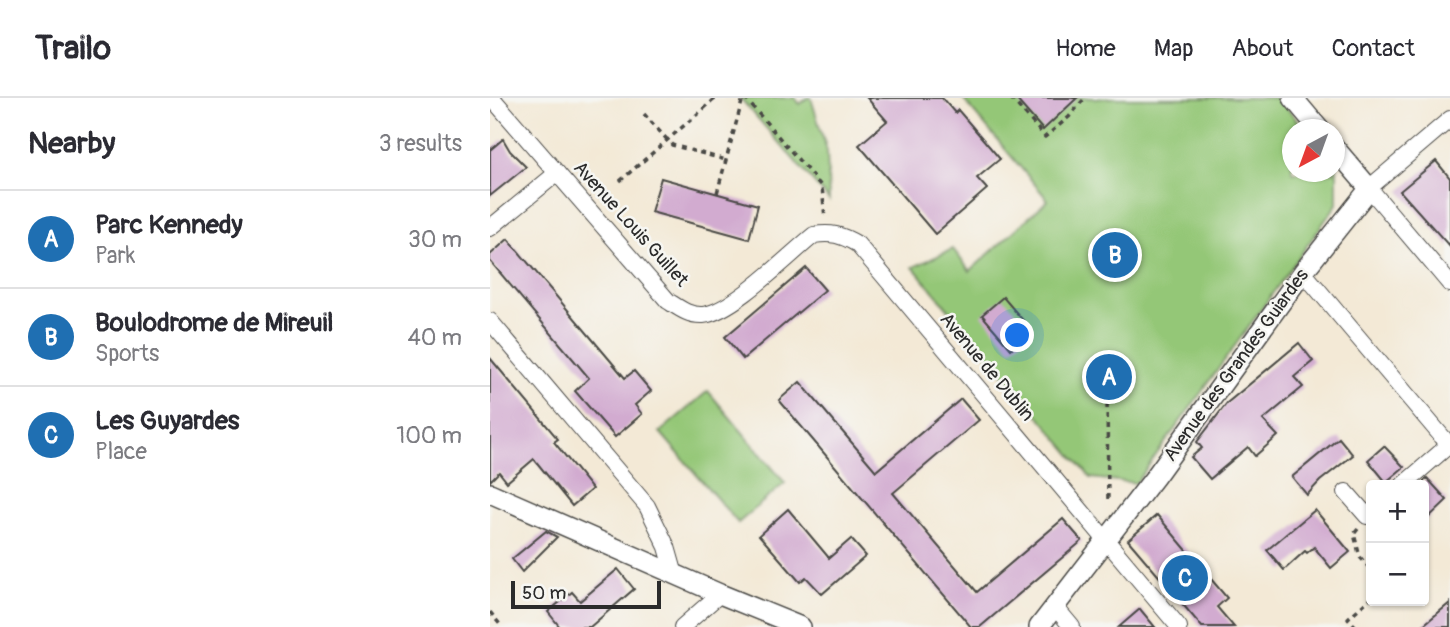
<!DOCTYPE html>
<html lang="en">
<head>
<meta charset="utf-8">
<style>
	:root { --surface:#fff; --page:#f2f2f3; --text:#2b2b33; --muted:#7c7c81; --line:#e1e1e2; --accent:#1f6fb2 }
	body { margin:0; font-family:Pangolin,sans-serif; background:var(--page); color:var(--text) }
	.controls { position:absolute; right:21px; bottom:21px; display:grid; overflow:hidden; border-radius:7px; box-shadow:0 2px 5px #0004 }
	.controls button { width:63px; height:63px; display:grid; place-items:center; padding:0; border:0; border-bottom:2px solid var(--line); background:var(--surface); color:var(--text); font:35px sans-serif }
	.compass { position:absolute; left:792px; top:21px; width:63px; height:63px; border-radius:50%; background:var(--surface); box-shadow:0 2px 5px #0004; rotate:221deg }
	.scale { position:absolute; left:21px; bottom:18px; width:150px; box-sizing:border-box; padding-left:7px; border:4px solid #2b2b2b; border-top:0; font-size:19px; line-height:24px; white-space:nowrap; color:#2b2b2b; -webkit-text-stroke:5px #f6f6f2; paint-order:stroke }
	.you { position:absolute; left:528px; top:238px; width:24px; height:24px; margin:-18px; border:5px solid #fff; border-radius:50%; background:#1a73e8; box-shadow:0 0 0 10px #1a73e833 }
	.badge { display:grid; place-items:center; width:46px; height:46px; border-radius:50%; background:var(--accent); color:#fff; font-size:23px; font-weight:700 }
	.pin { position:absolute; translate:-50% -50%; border:4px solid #fff; box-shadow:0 2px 7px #0006 }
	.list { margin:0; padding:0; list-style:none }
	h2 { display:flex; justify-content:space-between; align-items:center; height:91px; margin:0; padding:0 28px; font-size:30px }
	h2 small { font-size:23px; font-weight:400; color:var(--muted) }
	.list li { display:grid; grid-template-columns:46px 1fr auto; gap:21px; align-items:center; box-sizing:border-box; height:98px; padding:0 28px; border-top:2px solid var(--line) }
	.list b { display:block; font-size:26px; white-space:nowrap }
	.list p { margin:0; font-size:23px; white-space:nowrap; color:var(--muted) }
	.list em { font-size:23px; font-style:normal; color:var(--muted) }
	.map { position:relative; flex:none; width:960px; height:529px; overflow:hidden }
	header { display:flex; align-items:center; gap:42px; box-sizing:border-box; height:98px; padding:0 35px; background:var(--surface); border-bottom:2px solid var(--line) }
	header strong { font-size:33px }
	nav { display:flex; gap:38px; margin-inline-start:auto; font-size:24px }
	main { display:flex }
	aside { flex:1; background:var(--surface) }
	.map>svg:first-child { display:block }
</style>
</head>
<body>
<header>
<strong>Trailo</strong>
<nav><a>Home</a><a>Map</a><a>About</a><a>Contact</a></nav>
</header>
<main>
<aside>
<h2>Nearby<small>3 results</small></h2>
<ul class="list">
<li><span class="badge">A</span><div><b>Parc Kennedy</b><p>Park</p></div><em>30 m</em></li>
<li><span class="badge">B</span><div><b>Boulodrome de Mireuil</b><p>Sports</p></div><em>40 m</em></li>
<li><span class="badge">C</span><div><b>Les Guyardes</b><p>Place</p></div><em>100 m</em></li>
</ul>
</aside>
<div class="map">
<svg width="960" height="529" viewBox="0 0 960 529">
	<rect width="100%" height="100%" fill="#f6f6f2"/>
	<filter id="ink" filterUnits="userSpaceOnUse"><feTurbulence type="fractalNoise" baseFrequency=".0143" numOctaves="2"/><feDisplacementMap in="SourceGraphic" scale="14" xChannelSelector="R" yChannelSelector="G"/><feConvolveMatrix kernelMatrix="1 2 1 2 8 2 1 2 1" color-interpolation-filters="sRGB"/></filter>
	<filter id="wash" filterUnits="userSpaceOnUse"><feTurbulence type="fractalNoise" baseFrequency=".00686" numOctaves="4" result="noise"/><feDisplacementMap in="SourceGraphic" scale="28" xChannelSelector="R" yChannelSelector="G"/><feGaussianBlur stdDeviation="1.57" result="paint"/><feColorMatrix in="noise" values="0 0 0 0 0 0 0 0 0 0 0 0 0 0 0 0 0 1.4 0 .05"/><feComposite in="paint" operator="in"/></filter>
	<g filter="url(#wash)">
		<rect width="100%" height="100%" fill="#f3e9d6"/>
		<g fill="#94c777" stroke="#607951" stroke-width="2">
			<polygon points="250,0 305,0 310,6 317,0 321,0 337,53 339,102"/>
			<polygon points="472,0 788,0 815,31 802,32 802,74 844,74 845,67 847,69 847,106 646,385 601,380 423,169 463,151 480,173 558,102"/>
			<polygon points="218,293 295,385 248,425 170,334"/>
		</g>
		<g id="blocks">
			<g fill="#d2abd0">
				<polygon points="377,0 452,0 465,15 468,12 510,61 487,80 497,91 445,136 369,47 397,23"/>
				<polygon points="525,0 587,0 553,32"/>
				<polygon points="13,41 20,53 36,69 0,98 0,52"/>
				<polygon points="946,63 960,80 960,149 910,93"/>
				<polygon points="171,80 268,107 259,141 161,114"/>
				<polygon points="18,141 135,280 144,273 161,293 145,307 152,316 125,339 85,293 99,280 0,163 0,157"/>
				<polygon points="316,170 335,192 253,261 235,239"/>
				<polygon points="513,199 542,233 521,251 492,217"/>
				<polygon points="809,245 823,263 804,279 813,289 773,322 788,338 765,358 758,349 720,381 701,359 712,350 707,344 737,305"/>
				<polygon points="0,260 68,341 64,344 102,391 82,408 44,361 17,384 9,374 0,383"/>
				<polygon points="310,284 386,373 471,301 489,322 403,395 487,494 573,421 592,443 490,529 481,529 289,302"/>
				<polygon points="849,340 863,357 830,383 817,397 802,379"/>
				<polygon points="894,348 914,369 896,384 878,362"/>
				<polygon points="937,380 957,402 934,424 934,383"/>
				<polygon points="298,411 339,460 361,441 376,458 332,496 316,479 310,484 269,437"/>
				<polygon points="825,412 860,454 841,470 824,449 817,455 815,453 794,472 777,452"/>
				<polygon points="667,417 737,500 727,509 744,529 712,529 638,442"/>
				<polygon points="56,433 67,439 32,474 22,461"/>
				<polygon points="128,471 144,491 100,529 70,529 58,514 82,494 90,503"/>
				<polygon points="960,505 960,529 931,529"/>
				<polygon points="650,511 665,529 629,529"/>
			</g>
		</g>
	</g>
	<g filter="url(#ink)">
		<use href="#blocks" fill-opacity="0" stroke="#494845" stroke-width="2"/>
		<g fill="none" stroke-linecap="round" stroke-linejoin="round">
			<defs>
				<g id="minor">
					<path d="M2,0L178,203C189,210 199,218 213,217C243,214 299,157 324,137C341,134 352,137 367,146L689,529"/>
					<polyline points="960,21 879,90 960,186"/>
					<polyline points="0,130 67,75"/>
					<polyline points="813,174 960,348"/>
					<polyline points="0,223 157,408 177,449 185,477"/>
					<polyline points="913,387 959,347"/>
					<polyline points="856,394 877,418 881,414"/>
					<polyline points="566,510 582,529"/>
					<polyline points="192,529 230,496"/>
				</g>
				<g id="tertiary">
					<polyline points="803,0 830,32"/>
					<polyline points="0,395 230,496 311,529"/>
					<polyline points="549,529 665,379 813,174 876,95 879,90 844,49"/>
				</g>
			</defs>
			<use href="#minor" stroke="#494845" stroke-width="18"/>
			<use href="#tertiary" stroke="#494845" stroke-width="22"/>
			<g stroke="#494845" stroke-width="3.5" stroke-dasharray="5 5" stroke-linecap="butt">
				<polyline points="255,0 332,89 335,120"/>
				<polyline points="521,0 555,39 579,19 595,0"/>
				<polyline points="154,16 182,47 236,62"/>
				<polyline points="130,83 226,0"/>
				<polyline points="227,95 253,0"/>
				<polyline points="617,296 618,406"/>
				<polyline points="868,431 864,436 870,459 881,472"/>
				<polyline points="0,514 12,529"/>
				<polyline points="866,529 858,520 881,500"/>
			</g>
			<use href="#minor" stroke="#fff" stroke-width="16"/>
			<use href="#tertiary" stroke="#fff" stroke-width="19"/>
		</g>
	</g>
	<g text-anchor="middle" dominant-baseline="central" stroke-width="5" stroke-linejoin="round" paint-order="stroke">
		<g font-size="19" fill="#2b2b2b" stroke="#f6f6f2">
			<text transform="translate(141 126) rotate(48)">Avenue Louis Guillet</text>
			<text transform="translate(746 267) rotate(-54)">Avenue des Grandes Guiardes</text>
			<text transform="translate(497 269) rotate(50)">Avenue de Dublin</text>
		</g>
	</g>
</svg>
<div class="controls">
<button>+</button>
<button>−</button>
</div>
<svg class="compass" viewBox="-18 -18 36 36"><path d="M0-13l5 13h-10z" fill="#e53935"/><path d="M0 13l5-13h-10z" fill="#7c7c81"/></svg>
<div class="scale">50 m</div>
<div class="you"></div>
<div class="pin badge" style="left:619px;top:279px">A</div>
<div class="pin badge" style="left:625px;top:157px">B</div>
<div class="pin badge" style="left:695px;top:480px">C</div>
</div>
</main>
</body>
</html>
